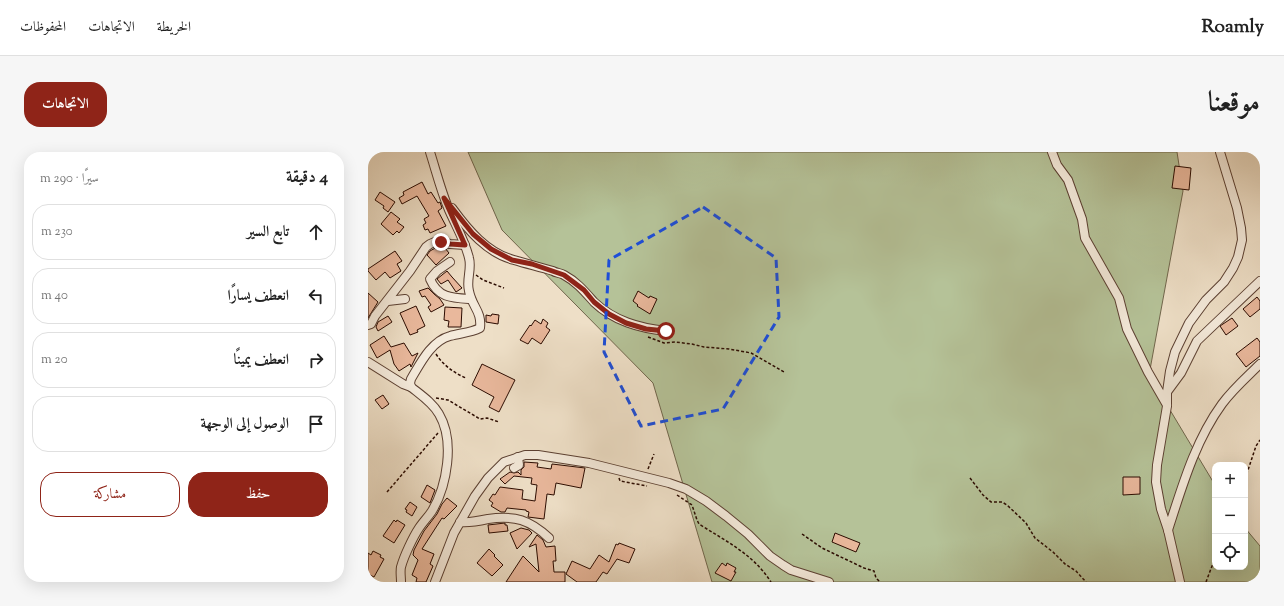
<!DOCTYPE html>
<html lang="ar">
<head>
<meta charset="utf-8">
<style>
	:root { --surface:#fff; --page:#f6f6f6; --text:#222; --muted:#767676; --line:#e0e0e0; --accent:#8f2418 }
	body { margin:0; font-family:"Sorts Mill Goudy",Amiri,serif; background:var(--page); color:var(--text); direction:rtl }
	.controls { position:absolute; right:12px; bottom:12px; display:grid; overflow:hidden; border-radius:8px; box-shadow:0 4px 16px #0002 }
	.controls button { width:36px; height:36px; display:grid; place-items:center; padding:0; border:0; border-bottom:1px solid var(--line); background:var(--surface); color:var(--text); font:20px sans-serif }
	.stop { position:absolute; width:12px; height:12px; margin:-9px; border:3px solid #8f2418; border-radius:50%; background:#fff }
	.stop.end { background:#8f2418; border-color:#fff; box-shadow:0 1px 4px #0008 }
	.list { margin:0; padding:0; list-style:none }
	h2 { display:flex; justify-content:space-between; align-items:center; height:52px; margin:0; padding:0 16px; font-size:17px }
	h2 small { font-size:13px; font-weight:400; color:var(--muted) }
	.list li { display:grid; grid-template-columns:26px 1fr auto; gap:12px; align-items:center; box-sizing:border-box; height:56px; margin:0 8px 8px; padding:0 8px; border:1px solid var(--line); border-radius:16px }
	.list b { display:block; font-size:15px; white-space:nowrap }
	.list em { font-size:13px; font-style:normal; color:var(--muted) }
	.actions { display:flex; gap:8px; padding:12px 16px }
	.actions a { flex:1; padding:9px 0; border:1px solid var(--accent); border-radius:16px; text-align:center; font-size:14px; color:var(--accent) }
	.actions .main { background:var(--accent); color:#fff }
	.icon { flex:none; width:22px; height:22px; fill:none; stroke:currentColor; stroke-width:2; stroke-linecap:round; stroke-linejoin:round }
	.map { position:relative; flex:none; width:892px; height:430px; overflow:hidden; direction:ltr; border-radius:16px }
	header { display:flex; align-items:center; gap:24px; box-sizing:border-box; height:56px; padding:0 20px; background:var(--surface); border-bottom:1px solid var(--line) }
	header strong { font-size:19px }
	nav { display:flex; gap:22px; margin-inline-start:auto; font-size:14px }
	.intro { display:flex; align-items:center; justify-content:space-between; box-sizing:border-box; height:96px; padding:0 24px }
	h1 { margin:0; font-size:28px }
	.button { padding:10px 18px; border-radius:16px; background:var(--accent); color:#fff; font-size:14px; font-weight:700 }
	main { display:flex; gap:24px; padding:0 24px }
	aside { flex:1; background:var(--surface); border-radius:16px; box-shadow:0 4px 16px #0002 }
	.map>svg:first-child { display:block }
</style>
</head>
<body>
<header>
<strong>Roamly</strong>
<nav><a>الخريطة</a><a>الاتجاهات</a><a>المحفوظات</a></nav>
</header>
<div class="intro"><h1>موقعنا</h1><a class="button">الاتجاهات</a></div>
<main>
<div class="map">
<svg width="892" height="430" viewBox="0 0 892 430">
	<rect width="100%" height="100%" fill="#eedfc7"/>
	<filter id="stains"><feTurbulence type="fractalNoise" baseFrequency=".005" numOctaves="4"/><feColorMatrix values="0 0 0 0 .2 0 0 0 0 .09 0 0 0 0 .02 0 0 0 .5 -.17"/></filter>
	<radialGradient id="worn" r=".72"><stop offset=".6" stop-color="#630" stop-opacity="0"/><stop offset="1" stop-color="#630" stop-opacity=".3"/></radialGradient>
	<polygon fill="#b5c298" stroke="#70664c" points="100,0 809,0 815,39 781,223 847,333 847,415 877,415 877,376 892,394 892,430 344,430 285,231 134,78"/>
	<g fill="#e9b89c" stroke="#2b0b00">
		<polygon points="807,14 823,16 821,38 804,36"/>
		<polygon points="54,30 60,42 63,40 70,51 72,50 74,56 70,59 78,74 62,81 60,77 57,78 55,73 58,71 56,67 61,64 49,44 34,52 31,46 36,43 35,40"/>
		<polygon points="12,40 27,50 20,60 15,56 16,54 7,48"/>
		<polygon points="23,60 32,67 29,70 36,75 31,81 29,79 25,83 13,72"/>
		<polygon points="69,95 77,96 81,101 68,113 59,103 62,99"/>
		<polygon points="27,99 34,109 29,112 33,119 22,126 17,120 8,128 0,119 0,117"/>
		<polygon points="79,119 84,125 94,136 88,140 80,128 73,132 69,127"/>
		<polygon points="60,136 66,142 72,147 76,153 63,160 60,155 63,153 57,144 54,145 51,139"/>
		<polygon points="270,139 281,146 282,144 289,147 282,162 269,154 270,153 265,149"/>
		<polygon points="0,141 10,150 0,166"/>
		<polygon points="889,145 892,149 892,157 882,165 875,157"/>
		<polygon points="48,154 57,174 49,178 50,180 42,183 32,161"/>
		<polygon points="77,155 94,156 93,175 80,175 81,169 76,168"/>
		<polygon points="124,162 131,163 130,172 118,170 118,163 123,164"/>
		<polygon points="20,164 24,170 10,179 8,175 10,170"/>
		<polygon points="864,166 870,174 858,183 852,174"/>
		<polygon points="175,167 180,171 178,175 182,178 173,192 164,186 160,192 152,188 162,173 163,174 167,168 173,172"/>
		<polygon points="16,184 23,195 36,191 44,204 50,201 43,215 42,212 31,219 26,212 22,198 9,206 2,193"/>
		<polygon points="889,186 892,190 892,204 878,215 868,202"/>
		<polygon points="114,212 147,228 131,260 121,255 126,245 104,233"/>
		<polygon points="15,243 21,252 14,257 7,248"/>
		<polygon points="156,310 170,311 169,315 183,317 184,312 217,316 213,336 188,331 186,343 179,342 176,367 160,365 161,360 158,359 158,358 139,356 137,360 133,360 123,354 125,351 121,348 125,342 127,343 132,335 155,338 154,347 167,349 169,333 163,332 164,326 146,324 137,332 132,327 142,320 146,321 150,320 153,323 153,318 156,315"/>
		<polygon points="755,325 772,325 772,342 755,343"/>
		<polygon points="59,333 67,338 62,351 53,345"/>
		<polygon points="79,346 89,354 76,367 74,366 54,397 66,402 62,412 65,414 58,430 48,430 49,426 44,423 50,408 45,403 46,398 56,379 69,362 74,352"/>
		<polygon points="42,350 49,355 44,364 38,360 39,358 37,357"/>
		<polygon points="26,368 28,370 29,368 37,373 26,391 15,384"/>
		<polygon points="137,371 137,373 139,373 140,379 121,381 120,373"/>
		<polygon points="153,376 161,378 164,381 149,397 142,381"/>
		<polygon points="467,381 492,391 488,400 464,390"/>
		<polygon points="169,383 175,388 178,395 187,394 188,409 185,409 186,420 197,420 197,430 138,430 155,404 171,420 168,392 161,395"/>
		<polygon points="251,391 267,397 261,411 249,407 239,422 235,420 228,430 209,430 198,422 204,409 222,417 231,403 241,410 248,392 250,393"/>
		<polygon points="121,397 127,403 126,404 135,413 124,424 109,411"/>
		<polygon points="5,399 13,403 12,405 16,407 6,425 0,422 0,401 3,403"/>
		<polygon points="354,411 358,414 359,411 368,416 366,420 368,420 363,429 347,421"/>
	</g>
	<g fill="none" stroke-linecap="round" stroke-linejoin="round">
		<defs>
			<g id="minor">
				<polyline points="684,0 689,13 700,28 714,67 717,86 751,146 759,177 780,220 799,253"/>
				<path d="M84,56C100,78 119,101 146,108C159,112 172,115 185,119C188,121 193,121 196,123C209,130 217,140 226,150C246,169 271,176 298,179"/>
				<path d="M82,110L69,119L62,127C70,146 84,146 103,147"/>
				<polyline points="20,149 37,147"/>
				<polyline points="0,173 3,172 7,164 42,119 58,95 62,92 69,89 73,90 82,92 97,93"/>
				<polyline points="0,210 35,232 43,235"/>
				<polyline points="799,240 813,221 829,189 892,129"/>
				<polyline points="146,316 151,313 150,305"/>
				<path d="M92,370C102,371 111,369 120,367C147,363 162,368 181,386"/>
				<path d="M800,378C814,335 827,289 854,252C865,237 879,225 892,212"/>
				<path d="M33,430C33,425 32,419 33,415C36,404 45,385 51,376C55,370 60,365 64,359C79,334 87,289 71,262C65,251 53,243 43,235L42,231L43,227C52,212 63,189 82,184C92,181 102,181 112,176C114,159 104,155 101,139C98,128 104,117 101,106C97,89 88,74 81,58C73,39 68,19 62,0"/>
				<polyline points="67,430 86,381 107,344 120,326 136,310 157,303 170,303 221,311 301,331 318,337 338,349 358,364 380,382 402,404 415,413 423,418 461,430"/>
				<polyline points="812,430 800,378 793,357 788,330 789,313 799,254 799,240 802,219 807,200 821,171 838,148 856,130 865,116 870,105 874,88 873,76 869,56 852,0"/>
			</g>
		</defs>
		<use href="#minor" stroke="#5c4032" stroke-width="10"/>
		<g stroke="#2b0b00" stroke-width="1.5" stroke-dasharray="3 2" stroke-linecap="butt">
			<polyline points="108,123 115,128 136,136"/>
			<polyline points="280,185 296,191 307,190 324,192 336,195 361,197 383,201 416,220"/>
			<path d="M68,202C75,213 86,221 98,226"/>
			<polyline points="68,246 80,248 112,267 119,266 131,270"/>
			<polyline points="280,317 286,302"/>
			<polyline points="251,326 252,329 279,334"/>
			<polyline points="602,326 615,343 623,350 634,350 639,353 658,371 667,386 685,400 697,412 708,419 718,430"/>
			<polyline points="877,327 888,294 892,288"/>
			<polyline points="19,340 70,281"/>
			<path d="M309,343L324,353L329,368L331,372C359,390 385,402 403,430"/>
			<polyline points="434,382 454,396 496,416 506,419 508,426 512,430"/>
			<polyline points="838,430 847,406"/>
		</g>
		<use href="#minor" stroke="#f4eadb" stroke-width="8"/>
	</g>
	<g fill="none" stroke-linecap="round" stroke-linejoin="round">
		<polyline stroke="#8f2418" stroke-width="5" points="73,90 82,92 97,93 76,46 105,82 123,97 144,108 164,112 196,123 216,138 226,150 241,162 258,171 278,177 298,179"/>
	</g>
	<path fill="none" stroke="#1d4ed8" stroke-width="3" stroke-dasharray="8 5" stroke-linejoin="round" d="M335,55L408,106L411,165L355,257L273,274L236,200L241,108Z"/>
	<rect width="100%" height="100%" filter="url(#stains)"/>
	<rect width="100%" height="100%" fill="url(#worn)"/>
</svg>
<div class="controls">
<button>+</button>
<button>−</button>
<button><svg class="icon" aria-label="locate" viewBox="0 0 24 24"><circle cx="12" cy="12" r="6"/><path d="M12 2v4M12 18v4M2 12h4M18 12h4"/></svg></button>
</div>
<div class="stop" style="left:298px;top:179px"></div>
<div class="stop end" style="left:73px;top:90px"></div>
</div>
<aside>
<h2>4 دقيقة<small>سيرًا · 290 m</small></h2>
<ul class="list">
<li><svg class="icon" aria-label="ahead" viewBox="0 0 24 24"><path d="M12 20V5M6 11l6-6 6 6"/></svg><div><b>تابع السير</b></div><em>230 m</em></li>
<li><svg class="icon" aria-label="left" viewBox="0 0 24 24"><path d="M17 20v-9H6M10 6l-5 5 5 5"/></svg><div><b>انعطف يسارًا</b></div><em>40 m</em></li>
<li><svg class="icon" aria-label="right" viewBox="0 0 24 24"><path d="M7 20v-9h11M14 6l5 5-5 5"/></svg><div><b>انعطف يمينًا</b></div><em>20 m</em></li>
<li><svg class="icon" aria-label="arrive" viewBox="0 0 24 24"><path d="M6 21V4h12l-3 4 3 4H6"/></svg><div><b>الوصول إلى الوجهة</b></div></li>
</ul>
<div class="actions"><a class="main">حفظ</a><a>مشاركة</a></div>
</aside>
</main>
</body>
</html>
